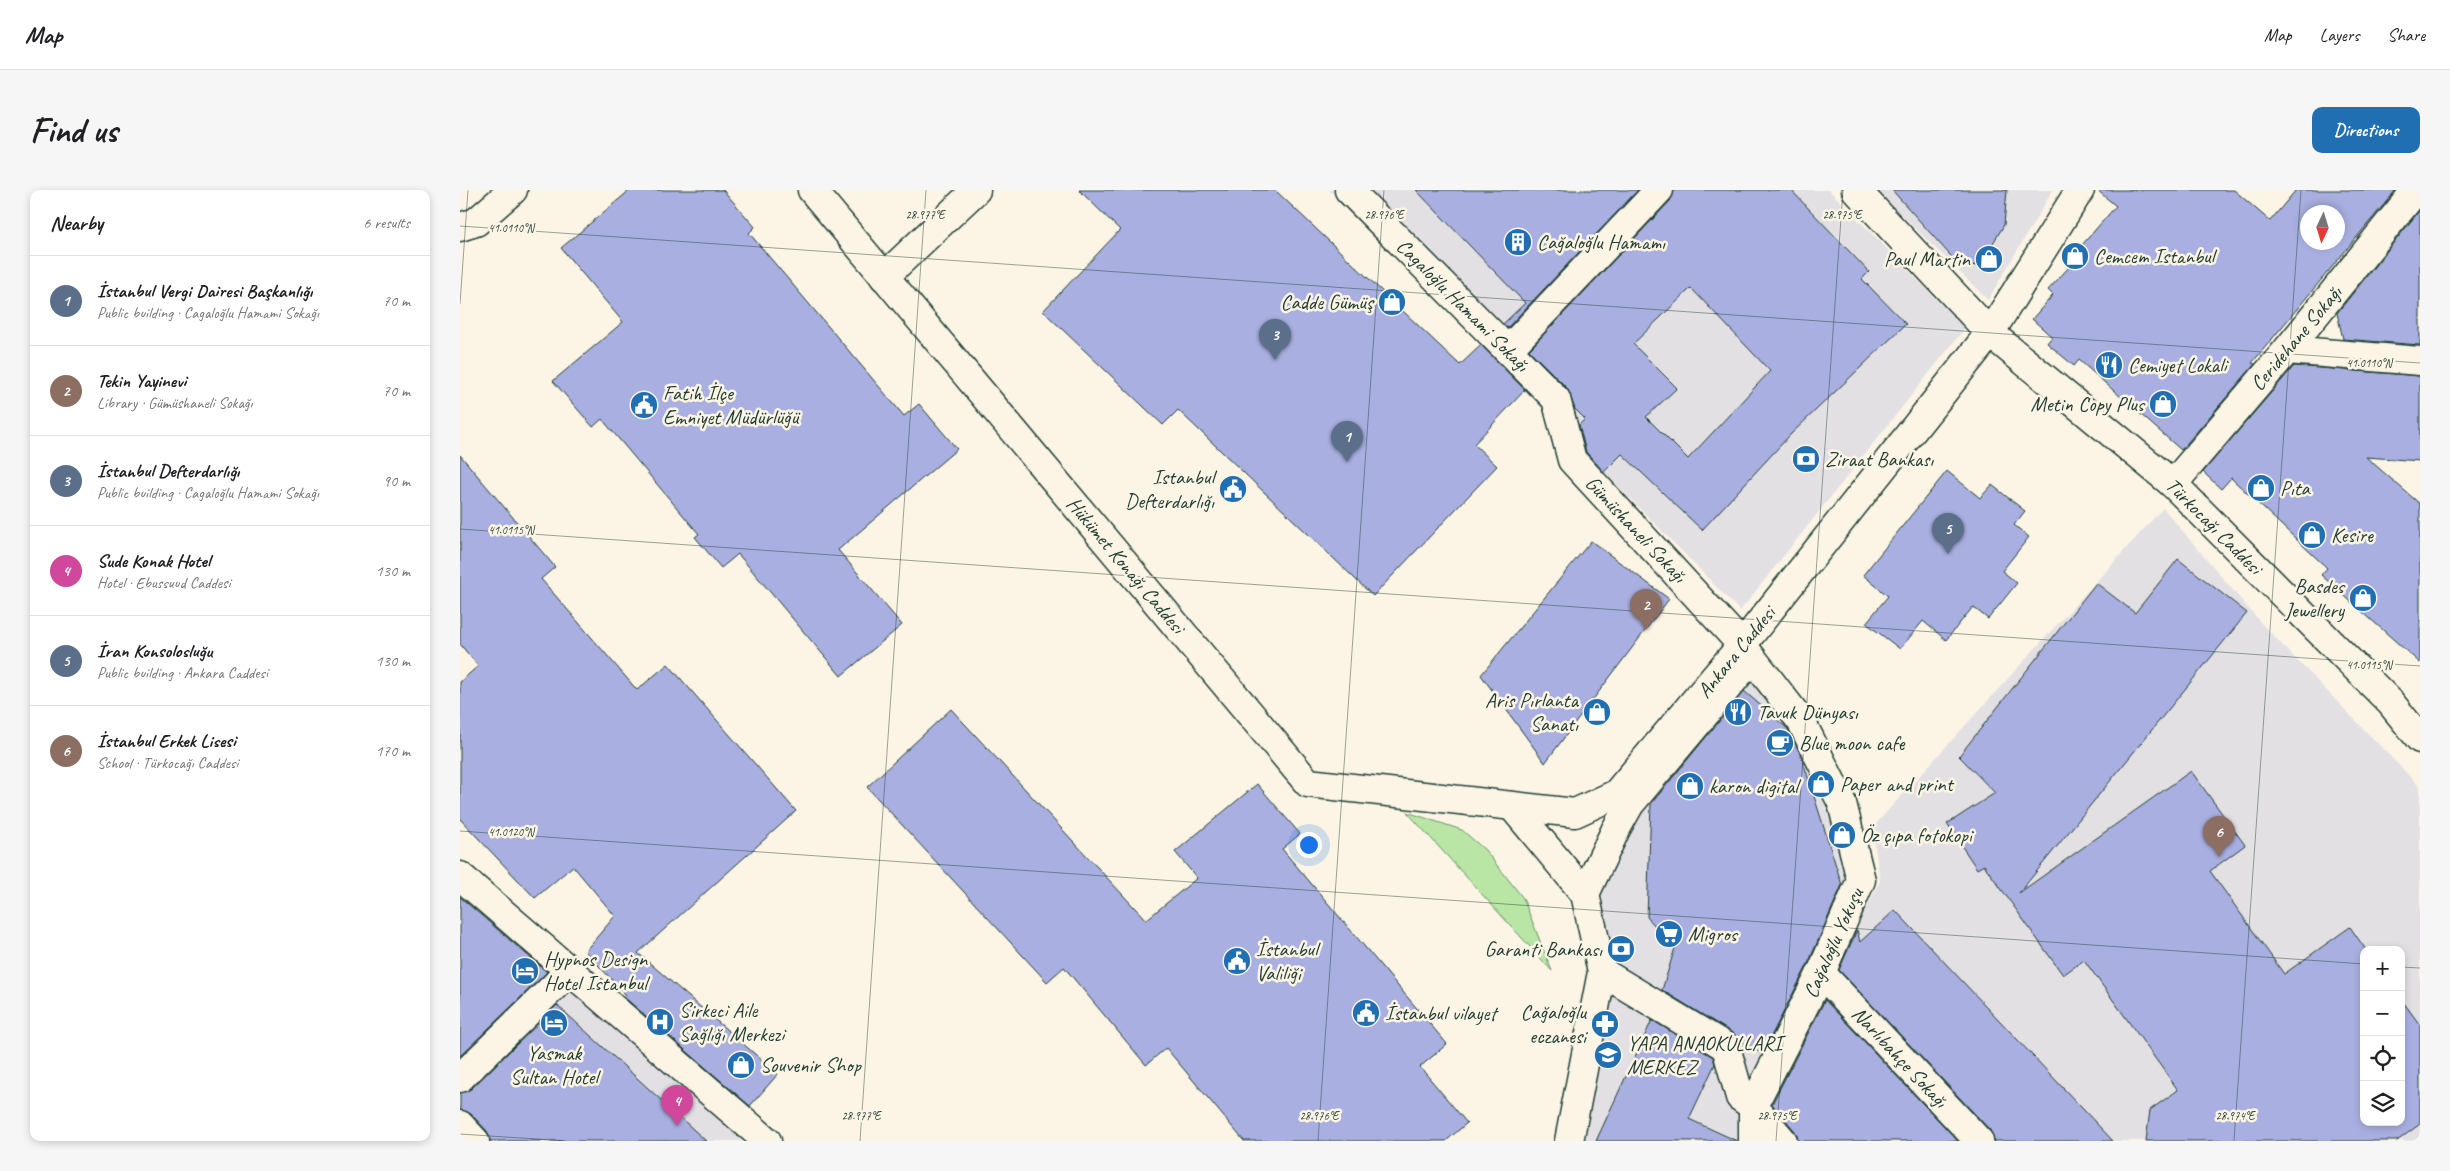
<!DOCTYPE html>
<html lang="en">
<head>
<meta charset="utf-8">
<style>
	:root { --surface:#fff; --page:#f6f6f6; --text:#202124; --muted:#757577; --line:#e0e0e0; --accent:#1f6fb2 }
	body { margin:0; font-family:Caveat,sans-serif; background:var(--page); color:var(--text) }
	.controls { position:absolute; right:15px; bottom:15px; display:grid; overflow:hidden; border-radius:10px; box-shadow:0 2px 8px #0003 }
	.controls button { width:45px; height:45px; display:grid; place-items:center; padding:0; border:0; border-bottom:1px solid var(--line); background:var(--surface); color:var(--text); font:25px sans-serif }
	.compass { position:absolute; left:1840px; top:15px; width:45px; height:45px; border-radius:50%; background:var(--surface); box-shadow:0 2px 8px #0003; rotate:184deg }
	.you { position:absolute; left:848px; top:654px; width:18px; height:18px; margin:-12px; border:4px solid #fff; border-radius:50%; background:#1a73e8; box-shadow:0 0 0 8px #1a73e833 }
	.badge { display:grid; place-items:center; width:32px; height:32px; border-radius:50%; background:var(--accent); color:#fff; font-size:16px; font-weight:700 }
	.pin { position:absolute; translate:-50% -41px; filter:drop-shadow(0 1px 2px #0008) }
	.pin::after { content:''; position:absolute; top:26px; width:18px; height:15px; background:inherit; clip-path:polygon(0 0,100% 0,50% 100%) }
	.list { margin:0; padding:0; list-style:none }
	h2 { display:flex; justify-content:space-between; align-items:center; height:65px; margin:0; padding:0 20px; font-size:21px }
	h2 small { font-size:16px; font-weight:400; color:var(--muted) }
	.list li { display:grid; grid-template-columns:32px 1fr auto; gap:15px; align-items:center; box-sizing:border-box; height:90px; padding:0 20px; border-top:1px solid var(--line) }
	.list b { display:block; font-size:19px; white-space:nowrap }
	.list p { margin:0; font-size:16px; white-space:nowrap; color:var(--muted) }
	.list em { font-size:16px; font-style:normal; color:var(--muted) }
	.icon { flex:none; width:28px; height:28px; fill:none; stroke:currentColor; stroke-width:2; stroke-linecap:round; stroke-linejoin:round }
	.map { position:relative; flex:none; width:1960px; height:951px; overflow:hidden; border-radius:10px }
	header { display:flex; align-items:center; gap:30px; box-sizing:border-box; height:70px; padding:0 25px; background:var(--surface); border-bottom:1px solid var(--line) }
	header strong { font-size:24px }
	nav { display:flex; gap:28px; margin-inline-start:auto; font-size:18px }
	.intro { display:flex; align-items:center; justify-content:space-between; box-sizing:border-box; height:120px; padding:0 30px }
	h1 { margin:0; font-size:35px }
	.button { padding:12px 22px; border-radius:10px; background:var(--accent); color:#fff; font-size:18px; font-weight:700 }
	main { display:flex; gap:30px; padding:0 30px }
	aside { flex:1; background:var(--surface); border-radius:10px; box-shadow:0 2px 8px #0003 }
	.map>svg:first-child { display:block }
</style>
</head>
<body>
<header>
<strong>Map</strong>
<nav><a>Map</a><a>Layers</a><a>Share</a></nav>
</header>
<div class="intro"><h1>Find us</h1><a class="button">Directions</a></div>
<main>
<aside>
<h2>Nearby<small>6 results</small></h2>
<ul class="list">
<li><span class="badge" style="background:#5c6f8a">1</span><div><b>İstanbul Vergi Dairesi Başkanlığı</b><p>Public building · Cagaloğlu Hamami Sokağı</p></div><em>70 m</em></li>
<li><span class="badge" style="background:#8d6e63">2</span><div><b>Tekin Yayinevi</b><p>Library · Gümüshaneli Sokağı</p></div><em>70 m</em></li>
<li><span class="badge" style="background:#5c6f8a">3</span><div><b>İstanbul Defterdarlığı</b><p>Public building · Cagaloğlu Hamami Sokağı</p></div><em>90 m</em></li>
<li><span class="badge" style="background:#d1479c">4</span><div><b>Sude Konak Hotel</b><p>Hotel · Ebussuud Caddesi</p></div><em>130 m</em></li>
<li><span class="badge" style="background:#5c6f8a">5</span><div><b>İran Konsolosluğu</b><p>Public building · Ankara Caddesi</p></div><em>130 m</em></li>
<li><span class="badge" style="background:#8d6e63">6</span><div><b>İstanbul Erkek Lisesi</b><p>School · Türkocağı Caddesi</p></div><em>170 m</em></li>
</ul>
</aside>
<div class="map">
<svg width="1960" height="951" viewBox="0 0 1960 951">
	<rect width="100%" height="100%" fill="#fcf5e5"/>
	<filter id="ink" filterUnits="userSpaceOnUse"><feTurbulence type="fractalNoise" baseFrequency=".02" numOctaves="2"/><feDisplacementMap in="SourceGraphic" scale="10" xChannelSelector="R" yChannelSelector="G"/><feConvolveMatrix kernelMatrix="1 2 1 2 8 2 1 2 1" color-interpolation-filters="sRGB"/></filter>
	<g filter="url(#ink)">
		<g fill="#e3e0e4" fill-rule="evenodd">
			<polygon points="869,0 1369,0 1505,138 1280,421"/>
			<polygon points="1416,0 1593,0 1528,110"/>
			<path d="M1703,318L1801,433L1960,597V951H1307L1308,915L1420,691L1412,638ZM1904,760H1941V932H1904Z"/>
			<polygon points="1288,481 1348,568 1391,688 1282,951 1114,951 1135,705 1165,632"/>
			<polygon points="0,696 293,951 0,951"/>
		</g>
		<polygon fill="#b9e6a4" stroke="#6c926c" points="947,622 1002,640 1025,660 1063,708 1092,781"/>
		<g fill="#a9b0e1" stroke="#1f3d34" fill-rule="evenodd">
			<polygon points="170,0 263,0 295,37 289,43 444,226 459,214 497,259 378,360 442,435 381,486 278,364 261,378 235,347 239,344 142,229 133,237 93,191 163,132 101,58"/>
			<polygon points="619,0 815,0 1000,175 1021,155 1065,200 1014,254 1037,276 913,406 718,220 703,235 583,121 660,40"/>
			<polygon points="956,0 1178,0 1047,138 1043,134 1065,113"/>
			<path d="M1214,0H1331L1409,82L1402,89L1446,134L1331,244L1242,340L1162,264L1144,282L1126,262L1119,235L1125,229L1115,219L1107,198L1069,160L1210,11ZM1231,98L1310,181L1228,269L1186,227L1217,198L1173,154Z"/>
			<polygon points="1432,0 1547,0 1544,35 1519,76 1498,74"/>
			<path d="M1637,0H1774L1810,31L1836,0H1936L1792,173L1795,174L1721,260L1619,170L1614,176L1587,153L1592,147L1572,129L1593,105L1588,100L1611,75L1608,71L1656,16ZM1848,22H1878V52H1848Z"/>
			<polygon points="1960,20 1960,155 1883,149 1877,123"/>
			<polygon points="1834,176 1960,186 1960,271 1906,267 1960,314 1960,473 1861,385 1867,378 1771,288 1761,299 1743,282"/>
			<polygon points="0,265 95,377 81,389 177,500 208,474 336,621 178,763 318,884 290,916 164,807 166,805 125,761 155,726 113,676 75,708 0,629 0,492 18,476 0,454"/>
			<polygon points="1487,281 1520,308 1532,295 1565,321 1554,335 1569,347 1542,381 1557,393 1528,429 1513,417 1486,450 1463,431 1440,459 1406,433 1428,406 1403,385"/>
			<polygon points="1131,351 1209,409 1085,573 1021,485"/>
			<polygon points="1718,369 1787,423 1559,703 1731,581 1785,655 1750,681 1824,784 1890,737 1906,760 1904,760 1904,932 1941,932 1941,809 1960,835 1960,934 1937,951 1686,951 1690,920 1718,900 1624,770 1603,785 1524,675 1517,679 1487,634 1535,603 1499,566 1636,393 1675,423"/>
			<polygon points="1284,501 1328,539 1341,565 1382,695 1347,776 1302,864 1279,850 1274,844 1202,800 1215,758 1187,727 1191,614"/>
			<polygon points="491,519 686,730 737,688 715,662 797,594 840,644 822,659 987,854 960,877 1007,933 986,951 784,951 706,858 686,875 604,777 587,792 407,597"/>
			<polygon points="0,707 87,782 0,866"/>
			<polygon points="1435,720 1539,830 1653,951 1534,951 1530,940 1379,780 1397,740 1400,752"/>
			<polygon points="1365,810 1498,951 1338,951 1335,941 1312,914"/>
			<polygon points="97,815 246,951 30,951 27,941 11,924 0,920 0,903 11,899"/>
			<polygon points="1192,830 1253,867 1255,874 1229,929 1277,951 1136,951"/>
		</g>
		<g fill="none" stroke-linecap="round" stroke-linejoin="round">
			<defs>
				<g id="street">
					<polyline points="889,0 1096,209 1112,270 1282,455"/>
					<polyline points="424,87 516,0"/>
					<polyline points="1530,143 1713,294 1930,512 1960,549"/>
					<polyline points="1048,160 1199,0"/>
					<polyline points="1827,160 1960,171"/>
					<polyline points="1713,294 1827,160 1956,0"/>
					<polyline points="1125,704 1156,639 1170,614 1292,468"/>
					<polyline points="1142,782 1266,857 1280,907 1293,916 1323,951"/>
					<polyline points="1361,783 1519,951"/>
					<polyline points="0,888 111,780"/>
					<polyline points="0,935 15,951"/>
				</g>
				<g id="secondary">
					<polyline points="352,0 848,593 1115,623 1156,604 1282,455 1530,143 1620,0"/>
					<polyline points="1396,0 1530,143"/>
					<polyline points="0,37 16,32 53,0"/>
					<polyline points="1282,455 1341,531 1382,613 1401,690 1361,783 1293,916 1293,951"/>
					<polyline points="1052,616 1125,704 1142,782 1109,951"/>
					<polyline points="0,686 307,951"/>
				</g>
			</defs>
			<use href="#street" stroke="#1f3d34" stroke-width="31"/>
			<use href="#secondary" stroke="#1f3d34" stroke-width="31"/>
			<use href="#street" stroke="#fcf5e5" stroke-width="28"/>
			<use href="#secondary" stroke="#fcf5e5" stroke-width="28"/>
		</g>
	</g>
	<path fill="none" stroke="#1f3d34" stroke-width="1" stroke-opacity="0.45" d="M0,36L1960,173M0,114L8,0M0,339L1960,476M0,641L1904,774M1941,777L1960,778M0,944L106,951M400,951L466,0M858,951L924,0M1316,951L1383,0M1774,951L1841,0"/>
	<defs>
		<symbol id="building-disc" viewBox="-11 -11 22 22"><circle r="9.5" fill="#1f6fb2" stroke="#fcf5e5"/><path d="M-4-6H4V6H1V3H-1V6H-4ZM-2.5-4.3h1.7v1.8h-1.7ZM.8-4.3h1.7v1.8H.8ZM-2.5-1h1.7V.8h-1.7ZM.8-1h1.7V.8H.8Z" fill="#fff"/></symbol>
		<symbol id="shop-disc" viewBox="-11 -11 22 22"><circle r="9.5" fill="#1f6fb2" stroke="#fcf5e5"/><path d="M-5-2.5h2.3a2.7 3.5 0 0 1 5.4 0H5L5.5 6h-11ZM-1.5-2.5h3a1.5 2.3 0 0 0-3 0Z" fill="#fff"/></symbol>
		<symbol id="restaurant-disc" viewBox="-11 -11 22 22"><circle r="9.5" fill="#1f6fb2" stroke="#fcf5e5"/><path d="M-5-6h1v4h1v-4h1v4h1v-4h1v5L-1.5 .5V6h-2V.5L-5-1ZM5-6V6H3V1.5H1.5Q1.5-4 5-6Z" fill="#fff"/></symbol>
		<symbol id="civic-disc" viewBox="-11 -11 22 22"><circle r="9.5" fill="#1f6fb2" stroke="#fcf5e5"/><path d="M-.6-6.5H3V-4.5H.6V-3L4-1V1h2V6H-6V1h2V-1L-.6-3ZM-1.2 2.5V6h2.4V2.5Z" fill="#fff"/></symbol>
		<symbol id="bank-disc" viewBox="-11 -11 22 22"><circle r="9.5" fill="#1f6fb2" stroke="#fcf5e5"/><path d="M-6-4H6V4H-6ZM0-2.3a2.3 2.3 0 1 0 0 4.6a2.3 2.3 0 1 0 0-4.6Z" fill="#fff"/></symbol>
		<symbol id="cafe-disc" viewBox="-11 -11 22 22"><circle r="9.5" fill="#1f6fb2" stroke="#fcf5e5"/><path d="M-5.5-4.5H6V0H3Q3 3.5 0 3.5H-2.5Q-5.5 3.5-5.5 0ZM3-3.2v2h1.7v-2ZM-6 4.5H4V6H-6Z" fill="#fff"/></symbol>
		<symbol id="supermarket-disc" viewBox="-11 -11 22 22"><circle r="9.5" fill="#1f6fb2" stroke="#fcf5e5"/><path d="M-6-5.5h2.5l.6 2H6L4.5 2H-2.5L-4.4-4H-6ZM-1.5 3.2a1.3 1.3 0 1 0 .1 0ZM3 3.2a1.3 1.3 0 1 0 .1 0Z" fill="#fff"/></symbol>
		<symbol id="hotel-disc" viewBox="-11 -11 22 22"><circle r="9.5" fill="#1f6fb2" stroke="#fcf5e5"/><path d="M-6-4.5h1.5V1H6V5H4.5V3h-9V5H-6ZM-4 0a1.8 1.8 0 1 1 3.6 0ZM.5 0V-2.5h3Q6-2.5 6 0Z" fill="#fff"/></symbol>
		<symbol id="hospital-disc" viewBox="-11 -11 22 22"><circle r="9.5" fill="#1f6fb2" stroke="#fcf5e5"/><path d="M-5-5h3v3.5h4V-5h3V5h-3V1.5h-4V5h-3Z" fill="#fff"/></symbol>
		<symbol id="pharmacy-disc" viewBox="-11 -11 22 22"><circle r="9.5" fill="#1f6fb2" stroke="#fcf5e5"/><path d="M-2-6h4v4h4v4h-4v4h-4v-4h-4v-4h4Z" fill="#fff"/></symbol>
		<symbol id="school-disc" viewBox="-11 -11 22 22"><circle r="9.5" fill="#1f6fb2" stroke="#fcf5e5"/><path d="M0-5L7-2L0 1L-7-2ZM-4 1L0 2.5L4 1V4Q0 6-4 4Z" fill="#fff"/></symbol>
	</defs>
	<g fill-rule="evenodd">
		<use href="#building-disc" x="1042" y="36" width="32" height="32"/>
		<use href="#shop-disc" x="1599" y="50" width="32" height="32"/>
		<use href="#shop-disc" x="1513" y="53" width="32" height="32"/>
		<use href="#shop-disc" x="916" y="96" width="32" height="32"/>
		<use href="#restaurant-disc" x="1633" y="159" width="32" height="32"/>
		<use href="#shop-disc" x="1687" y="198" width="32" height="32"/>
		<use href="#civic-disc" x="168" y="199" width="32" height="32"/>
		<use href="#bank-disc" x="1330" y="253" width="32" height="32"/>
		<use href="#shop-disc" x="1785" y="282" width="32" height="32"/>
		<use href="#civic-disc" x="757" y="283" width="32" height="32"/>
		<use href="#shop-disc" x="1836" y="329" width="32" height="32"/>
		<use href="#shop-disc" x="1887" y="392" width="32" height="32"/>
		<use href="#shop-disc" x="1121" y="506" width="32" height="32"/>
		<use href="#restaurant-disc" x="1262" y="506" width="32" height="32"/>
		<use href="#cafe-disc" x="1304" y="537" width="32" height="32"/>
		<use href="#shop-disc" x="1345" y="578" width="32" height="32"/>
		<use href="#shop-disc" x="1214" y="580" width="32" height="32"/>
		<use href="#shop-disc" x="1366" y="629" width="32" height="32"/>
		<use href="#supermarket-disc" x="1193" y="728" width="32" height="32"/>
		<use href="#bank-disc" x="1145" y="743" width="32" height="32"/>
		<use href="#civic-disc" x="761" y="755" width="32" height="32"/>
		<use href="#hotel-disc" x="49" y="765" width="32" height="32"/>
		<use href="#civic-disc" x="890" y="807" width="32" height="32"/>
		<use href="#hospital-disc" x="184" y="816" width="32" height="32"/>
		<use href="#hotel-disc" x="78" y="817" width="32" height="32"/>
		<use href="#pharmacy-disc" x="1129" y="818" width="32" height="32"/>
		<use href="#school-disc" x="1132" y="849" width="32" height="32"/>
		<use href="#shop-disc" x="265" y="859" width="32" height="32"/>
	</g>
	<g text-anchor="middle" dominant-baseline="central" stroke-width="5" stroke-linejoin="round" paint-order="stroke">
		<g font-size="21" fill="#1f3d34" stroke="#fcf5e5" text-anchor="start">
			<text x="1077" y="52">Cağaloğlu Hamamı</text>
			<text x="1634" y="66">Cemcem Istanbul</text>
			<text x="1510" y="69" text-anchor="end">Paul Martin</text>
			<text x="913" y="112" text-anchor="end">Cadde Gümüş</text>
			<text x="1668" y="175">Cemiyet Lokali</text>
			<text x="203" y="203">Fatih İlçe<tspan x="203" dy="24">Emniyet Müdürlüğü</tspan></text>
			<text x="1684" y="214" text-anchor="end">Metin Copy Plus</text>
			<text x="1365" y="269">Ziraat Bankası</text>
			<text x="754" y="287" text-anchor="end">Istanbul<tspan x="754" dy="24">Defterdarlığı</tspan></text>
			<text x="1820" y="298">Pıta</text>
			<text x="1871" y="345">Kesire</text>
			<text x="1884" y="396" text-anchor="end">Basdes<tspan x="1884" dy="24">Jewellery</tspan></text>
			<text x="1118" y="510" text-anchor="end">Aris Pırlanta<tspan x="1118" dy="24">Sanatı</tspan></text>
			<text x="1297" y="522">Tavuk Dünyası</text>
			<text x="1339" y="553">Blue moon cafe</text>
			<text x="1380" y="594">Paper and print</text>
			<text x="1249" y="596">karon digital</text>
			<text x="1401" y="645">Öz çıpa fotokopi</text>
			<text x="1228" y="744">Migros</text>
			<text x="796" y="759">İstanbul<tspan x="796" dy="24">Valiliği</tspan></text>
			<text x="1142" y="759" text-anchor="end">Garanti Bankası</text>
			<text x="84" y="769">Hypnos Design<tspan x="84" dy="24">Hotel Istanbul</tspan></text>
			<text x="219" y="820">Sirkeci Aile<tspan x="219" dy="24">Sağlığı Merkezi</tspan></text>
			<text x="1126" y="822" text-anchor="end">Cağaloğlu<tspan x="1126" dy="24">eczanesi</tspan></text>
			<text x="925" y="823">İstanbul vilayet</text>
			<text x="1167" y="853">YAPA ANAOKULLARI<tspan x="1167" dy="24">MERKEZ</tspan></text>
			<text x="94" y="863" text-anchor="middle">Yasmak<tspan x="94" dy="24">Sultan Hotel</tspan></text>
			<text x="300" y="875">Souvenir Shop</text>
		</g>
		<g font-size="21" fill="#1f3d34" stroke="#fcf5e5">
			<text transform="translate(1003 115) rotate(45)">Cagaloğlu Hamami Sokağı</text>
			<text transform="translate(1836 148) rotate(-50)">Ceridehane Sokağı</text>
			<text transform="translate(1754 336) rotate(45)">Türkocağı Caddesi</text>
			<text transform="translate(1176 339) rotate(47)">Gümüshaneli Sokağı</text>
			<text transform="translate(666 375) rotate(50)">Hükümet Konağı Caddesi</text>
			<text transform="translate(1276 462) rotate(-51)">Ankara Caddesi</text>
			<text transform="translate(1373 753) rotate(-66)">Cağaloğlu Yokuşu</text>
			<text transform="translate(1440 867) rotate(47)">Narlıbahçe Sokağı</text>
		</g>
	</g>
	<g font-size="12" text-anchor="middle" fill="#1f3d34" stroke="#fcf5e5" stroke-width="5" stroke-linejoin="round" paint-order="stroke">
		<text x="465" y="29">28.977°E</text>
		<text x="924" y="29">28.976°E</text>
		<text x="1382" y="29">28.975°E</text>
		<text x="51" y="42">41.0110°N</text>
		<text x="1909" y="177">41.0110°N</text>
		<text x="51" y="344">41.0115°N</text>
		<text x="1909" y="479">41.0115°N</text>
		<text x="51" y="646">41.0120°N</text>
		<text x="401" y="930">28.977°E</text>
		<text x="859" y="930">28.976°E</text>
		<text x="1317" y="930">28.975°E</text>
		<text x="1775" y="930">28.974°E</text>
	</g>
</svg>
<div class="controls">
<button>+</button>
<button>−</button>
<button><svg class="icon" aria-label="locate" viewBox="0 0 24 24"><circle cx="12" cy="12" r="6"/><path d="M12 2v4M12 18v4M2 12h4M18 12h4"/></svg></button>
<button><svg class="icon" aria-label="layers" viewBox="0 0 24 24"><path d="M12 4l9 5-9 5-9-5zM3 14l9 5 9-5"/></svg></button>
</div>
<svg class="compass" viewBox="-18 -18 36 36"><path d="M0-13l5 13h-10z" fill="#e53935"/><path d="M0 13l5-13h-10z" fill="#757577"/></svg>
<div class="you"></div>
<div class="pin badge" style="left:887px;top:272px;background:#5c6f8a">1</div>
<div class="pin badge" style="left:1186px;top:440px;background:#8d6e63">2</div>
<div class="pin badge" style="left:815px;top:170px;background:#5c6f8a">3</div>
<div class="pin badge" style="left:217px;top:936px;background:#d1479c">4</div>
<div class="pin badge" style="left:1488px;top:364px;background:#5c6f8a">5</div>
<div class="pin badge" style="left:1759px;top:667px;background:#8d6e63">6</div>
</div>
</main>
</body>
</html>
